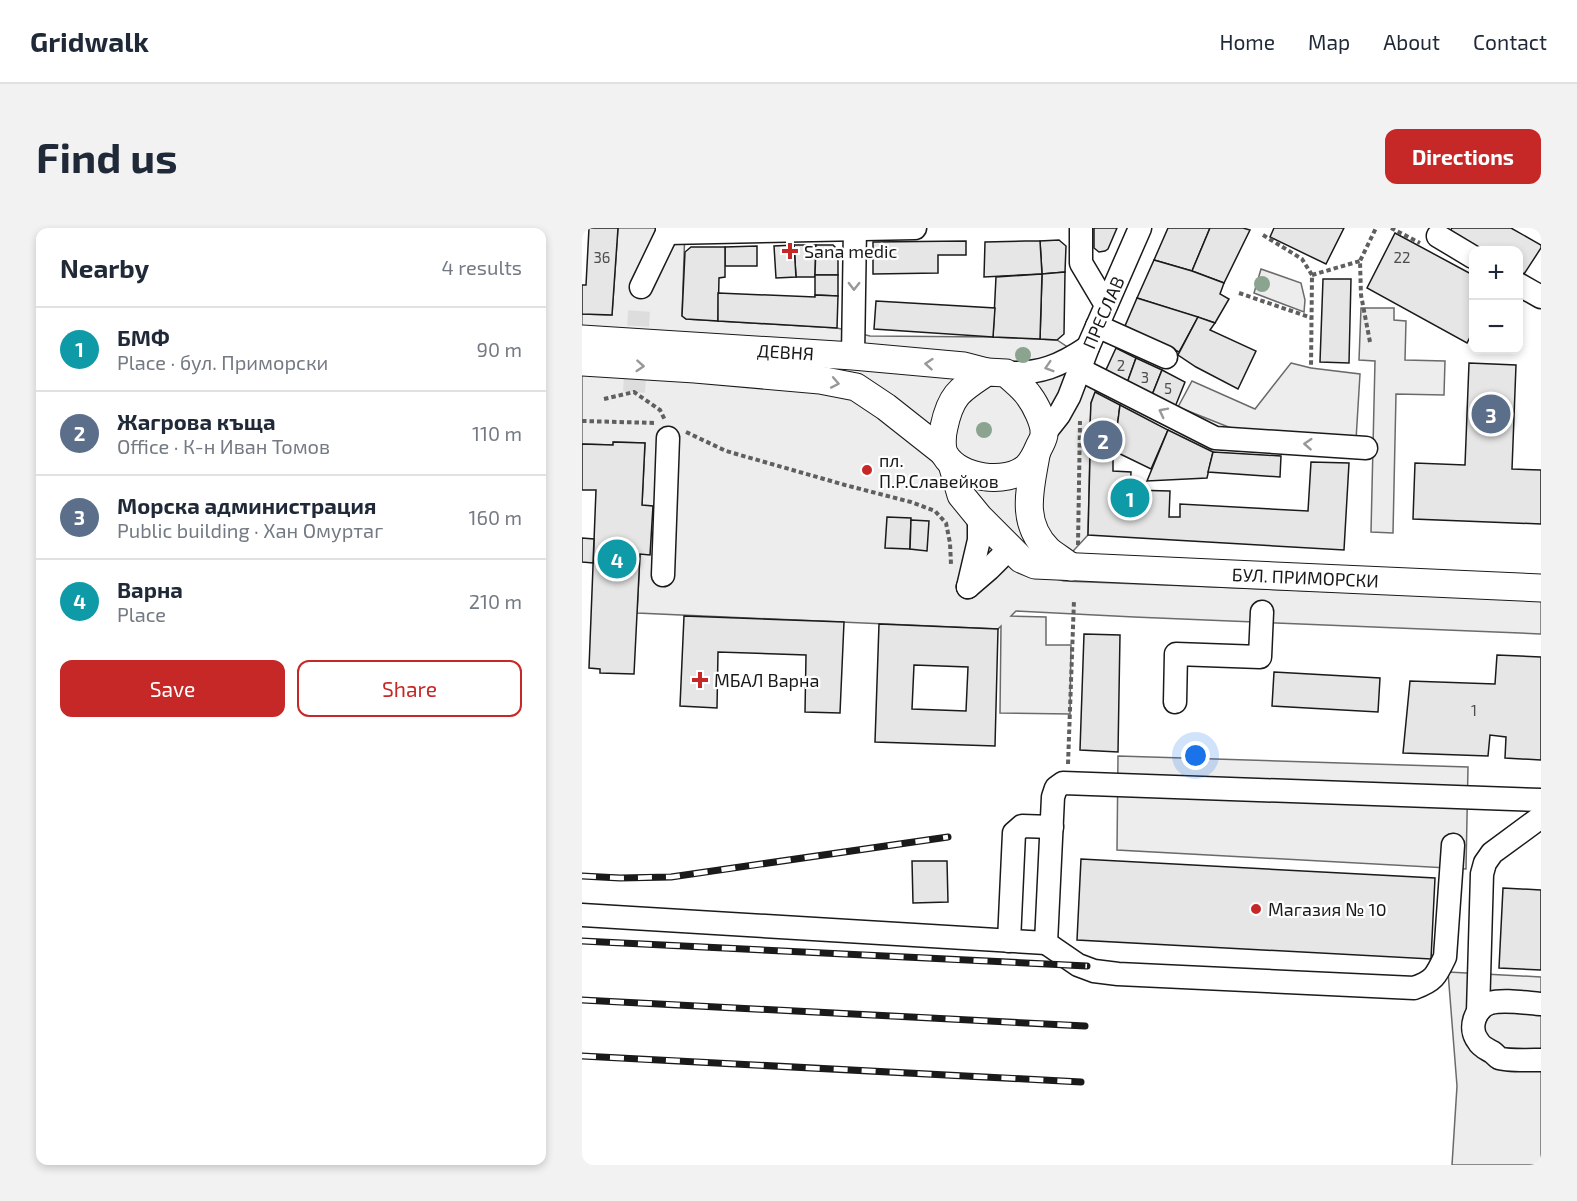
<!DOCTYPE html>
<html lang="en">
<head>
<meta charset="utf-8">
<style>
	:root { --surface:#fff; --page:#f2f2f3; --text:#1f2937; --muted:#747a83; --line:#e0e1e3; --accent:#c62828 }
	body { margin:0; font-family:"Exo 2",sans-serif; background:var(--page); color:var(--text) }
	.controls { position:absolute; right:18px; top:18px; display:grid; overflow:hidden; border-radius:12px; box-shadow:0 3px 9px #0003 }
	.controls button { width:54px; height:54px; display:grid; place-items:center; padding:0; border:0; border-bottom:2px solid var(--line); background:var(--surface); color:var(--text); font:30px sans-serif }
	.you { position:absolute; left:614px; top:528px; width:21px; height:21px; margin:-15px; border:4px solid #fff; border-radius:50%; background:#1a73e8; box-shadow:0 0 0 9px #1a73e833 }
	.badge { display:grid; place-items:center; width:39px; height:39px; border-radius:50%; background:var(--accent); color:#fff; font-size:20px; font-weight:700 }
	.pin { position:absolute; translate:-50% -50%; border:3px solid #fff; box-shadow:0 2px 6px #0006 }
	.list { margin:0; padding:0; list-style:none }
	h2 { display:flex; justify-content:space-between; align-items:center; height:78px; margin:0; padding:0 24px; font-size:26px }
	h2 small { font-size:20px; font-weight:400; color:var(--muted) }
	.list li { display:grid; grid-template-columns:39px 1fr auto; gap:18px; align-items:center; box-sizing:border-box; height:84px; padding:0 24px; border-top:2px solid var(--line) }
	.list b { display:block; font-size:22px; white-space:nowrap }
	.list p { margin:0; font-size:20px; white-space:nowrap; color:var(--muted) }
	.list em { font-size:20px; font-style:normal; color:var(--muted) }
	.actions { display:flex; gap:12px; padding:18px 24px }
	.actions a { flex:1; padding:14px 0; border:2px solid var(--accent); border-radius:12px; text-align:center; font-size:21px; color:var(--accent) }
	.actions .main { background:var(--accent); color:#fff }
	.map { position:relative; flex:none; width:959px; height:937px; overflow:hidden; border-radius:12px }
	header { display:flex; align-items:center; gap:36px; box-sizing:border-box; height:84px; padding:0 30px; background:var(--surface); border-bottom:2px solid var(--line) }
	header strong { font-size:28px }
	nav { display:flex; gap:33px; margin-inline-start:auto; font-size:21px }
	.intro { display:flex; align-items:center; justify-content:space-between; box-sizing:border-box; height:144px; padding:0 36px }
	h1 { margin:0; font-size:42px }
	.button { padding:15px 27px; border-radius:12px; background:var(--accent); color:#fff; font-size:21px; font-weight:700 }
	main { display:flex; gap:36px; padding:0 36px }
	aside { flex:1; background:var(--surface); border-radius:12px; box-shadow:0 3px 9px #0003 }
	.map>svg:first-child { display:block }
</style>
</head>
<body>
<header>
<strong>Gridwalk</strong>
<nav><a>Home</a><a>Map</a><a>About</a><a>Contact</a></nav>
</header>
<div class="intro"><h1>Find us</h1><a class="button">Directions</a></div>
<main>
<aside>
<h2>Nearby<small>4 results</small></h2>
<ul class="list">
<li><span class="badge" style="background:#0f9aa8">1</span><div><b>БМФ</b><p>Place · бул. Приморски</p></div><em>90 m</em></li>
<li><span class="badge" style="background:#5c6f8a">2</span><div><b>Жагрова къща</b><p>Office · К-н Иван Томов</p></div><em>110 m</em></li>
<li><span class="badge" style="background:#5c6f8a">3</span><div><b>Морска администрация</b><p>Public building · Хан Омуртаг</p></div><em>160 m</em></li>
<li><span class="badge" style="background:#0f9aa8">4</span><div><b>Варна</b><p>Place</p></div><em>210 m</em></li>
</ul>
<div class="actions"><a class="main">Save</a><a>Share</a></div>
</aside>
<div class="map">
<svg width="959" height="937" viewBox="0 0 959 937">
	<rect width="100%" height="100%" fill="#fff"/>
	<g fill="#ededed" stroke="#6a6a6a" stroke-width="1.5">
		<polygon points="36,0 103,0 100,88 104,91 255,100 288,108 411,109 475,112 523,144 509,175 506,307 467,349 482,353 959,372 959,406 552,389 434,383 429,388 464,389 464,417 489,417 488,486 418,485 419,398 416,401 55,385 58,326 68,326 69,303 60,277 63,215 32,214 31,217 0,216 0,86 30,87"/>
		<polygon points="679,41 719,55 723,72 722,84 672,65"/>
		<polygon points="779,80 812,80 812,92 824,93 823,132 863,133 862,167 814,166 811,305 789,304 793,133 777,132"/>
		<polygon points="709,135 729,140 778,146 774,212 659,204 596,179 610,153 673,181"/>
		<polygon points="536,528 886,539 884,641 535,622"/>
		<polygon points="866,744 959,749 959,937 870,937 875,858"/>
	</g>
	<g fill="#e6e6e6" stroke="#1a1a1a" stroke-width="1.5" fill-rule="evenodd">
		<polygon points="7,0 36,0 30,87 0,86 0,57 4,57"/>
		<polygon points="512,0 535,0 526,21 523,23 517,24 512,20"/>
		<polygon points="586,0 628,0 610,43 572,32"/>
		<polygon points="628,0 661,0 668,2 642,55 610,43"/>
		<polygon points="692,0 762,0 744,36 688,9"/>
		<polygon points="870,0 929,0 959,17 959,20 942,46 936,43 936,22 901,22 868,3"/>
		<polygon points="813,5 891,47 891,103 885,115 785,60"/>
		<polygon points="477,12 484,18 483,44 460,46 458,13"/>
		<polygon points="384,13 384,27 356,27 356,45 291,46 291,14"/>
		<polygon points="443,13 458,13 460,46 402,49 403,14"/>
		<polygon points="212,17 234,17 233,49 214,49"/>
		<polygon points="212,17 214,49 194,50 192,18"/>
		<polygon points="234,17 251,17 256,22 256,47 233,47"/>
		<polygon points="175,18 175,38 143,38 143,19"/>
		<polygon points="109,19 143,19 143,49 137,50 136,93 104,91 100,88 103,24"/>
		<polygon points="572,32 610,43 642,55 638,66 647,71 633,95 555,70"/>
		<polygon points="483,44 482,106 475,112 458,111 460,46"/>
		<polygon points="460,46 458,111 411,109 414,49"/>
		<polygon points="233,47 256,47 256,68 233,67"/>
		<polygon points="741,51 769,51 767,135 738,134"/>
		<polygon points="136,65 233,69 233,67 256,68 255,100 136,93"/>
		<polygon points="555,70 616,89 597,124 543,98"/>
		<polygon points="294,73 413,80 411,109 292,101"/>
		<polygon points="616,89 633,95 628,102 674,123 656,161 614,139 596,127"/>
		<polygon points="534,120 554,130 545,155 523,144"/>
		<polygon points="554,130 580,142 570,167 545,155"/>
		<polygon points="887,135 934,137 930,241 959,242 959,296 831,291 833,235 883,237"/>
		<polygon points="580,142 603,154 593,179 570,167"/>
		<polygon points="513,164 538,177 535,201 508,197 509,175"/>
		<polygon points="538,177 586,202 569,241 532,223"/>
		<polygon points="508,197 535,201 531,230 508,229"/>
		<polygon points="586,202 631,224 625,250 565,253"/>
		<polygon points="31,214 63,215 60,277 71,278 68,327 58,326 52,446 18,445 18,441 7,440 14,262 0,262 0,216 31,217"/>
		<polygon points="631,224 699,228 698,249 626,244"/>
		<polygon points="508,229 531,230 531,243 549,244 548,262 588,263 587,289 598,289 598,276 726,283 729,234 767,235 762,322 506,307"/>
		<polygon points="305,289 329,290 328,321 303,320"/>
		<polygon points="329,292 347,293 345,323 328,321"/>
		<polygon points="0,310 12,311 11,335 0,334"/>
		<polygon points="102,388 262,394 258,485 223,484 224,427 136,424 135,480 98,478"/>
		<path d="M297,396L416,401L413,518L293,514ZM332,437L386,439L384,483L330,481Z"/>
		<polygon points="502,406 538,407 536,524 498,522"/>
		<polygon points="915,427 959,429 959,532 923,530 924,509 908,507 906,528 821,525 828,453 913,456"/>
		<polygon points="692,444 798,450 796,484 690,478"/>
		<polygon points="499,631 853,650 849,731 495,712"/>
		<polygon points="330,633 365,633 366,674 331,675"/>
		<polygon points="921,660 959,662 959,742 917,740"/>
	</g>
	<g fill="none" stroke-linecap="round" stroke-linejoin="round">
		<polyline stroke="#ddd" stroke-width="22" stroke-dasharray="22 11" stroke-linecap="butt" points="52,164 57,83"/>
		<defs>
			<g id="minor">
				<polyline points="499,0 499,35 524,77"/>
				<polyline points="85,5 333,0"/>
				<polyline points="856,8 891,29"/>
				<polyline points="936,56 959,69"/>
				<polyline points="59,59 85,5 85,0"/>
				<polyline points="515,98 584,129"/>
				<polyline points="271,128 273,0"/>
				<polyline points="497,141 633,210 784,220"/>
				<path d="M424,145C458,146 478,138 506,119"/>
				<path id="s1" d="M462,206L477,187L487,169L506,119L558,0"/>
				<polyline points="81,347 86,210"/>
				<polyline points="386,359 397,312 397,289"/>
				<polyline points="386,359 407,341 428,320"/>
				<polyline points="593,474 594,426 678,429 680,384"/>
				<polyline points="0,687 464,715 471,569 474,560 481,555 959,572"/>
				<polyline points="427,713 432,605 440,598 470,599"/>
				<path d="M464,715L496,737L512,743L536,746L832,760C852,753 854,748 863,729L871,617"/>
				<path d="M959,776C945,775 921,771 908,775C893,780 886,800 896,813C899,819 905,821 910,824C913,826 915,829 917,830C924,833 950,832 959,832"/>
				<polyline points="896,784 900,646 903,635 910,625 959,589"/>
			</g>
			<g id="major">
				<path id="s2" d="M0,111L271,128L382,138L405,144"/>
				<polyline points="0,134 113,141 238,152 274,159 304,179 361,224"/>
				<path d="M405,144L424,145C431,152 441,159 447,168C453,176 463,195 462,206C462,210 459,215 457,219C454,226 451,233 445,239C425,257 377,251 363,227C359,220 360,207 362,199C369,166 378,162 405,144Z"/>
				<path d="M454,227C448,262 438,294 466,322C473,328 482,333 489,339"/>
				<path id="s3" d="M370,236L379,267L397,289L439,331L453,337L959,360"/>
			</g>
		</defs>
		<use href="#minor" stroke="#1a1a1a" stroke-width="25"/>
		<use href="#major" stroke="#1a1a1a" stroke-width="29"/>
		<g stroke="#5f5f5f" stroke-width="4" stroke-dasharray="4.5 3" stroke-linecap="butt">
			<polyline points="809,0 838,15"/>
			<polyline points="681,7 720,31 730,47 729,140"/>
			<polyline points="730,47 778,33"/>
			<polyline points="657,65 730,90"/>
			<polyline points="788,114 779,67 778,33 794,0"/>
			<polyline points="22,171 52,164 78,182 83,192"/>
			<polyline points="0,193 74,195"/>
			<polyline points="104,204 144,223 263,257 329,274 353,283 364,295 368,315 369,336"/>
			<polyline points="496,317 498,193"/>
			<polyline points="486,536 492,372"/>
		</g>
		<use href="#minor" stroke="#fff" stroke-width="22"/>
		<use href="#major" stroke="#fff" stroke-width="27"/>
		<defs>
			<g id="rail">
				<polyline points="0,648 38,650 89,649 366,609"/>
				<polyline points="0,713 505,738"/>
				<polyline points="0,772 503,798"/>
				<polyline points="0,828 499,854"/>
			</g>
		</defs>
		<use href="#rail" stroke="#1a1a1a" stroke-width="7"/>
		<use href="#rail" stroke="#fff" stroke-width="4.5" stroke-dasharray="14" stroke-linecap="butt"/>
	</g>
	<g fill="#8aa48f">
		<circle cx="680" cy="56" r="8"/>
		<circle cx="441" cy="127" r="8"/>
		<circle cx="402" cy="202" r="8"/>
	</g>
	<defs><path id="oneway-chevron" d="M-2-3.5L2.5 0L-2 3.5" fill="none" stroke-width="1.6" stroke-linecap="round" stroke-linejoin="round" transform="scale(1.5)"/></defs>
	<g stroke="#989898">
		<use href="#oneway-chevron" transform="translate(272 58) rotate(91)"/>
		<use href="#oneway-chevron" transform="translate(347 136) rotate(-175)"/>
		<use href="#oneway-chevron" transform="translate(58 138) rotate(4)"/>
		<use href="#oneway-chevron" transform="translate(467 139) rotate(163)"/>
		<use href="#oneway-chevron" transform="translate(253 155) rotate(11)"/>
		<use href="#oneway-chevron" transform="translate(581 184) rotate(-153)"/>
		<use href="#oneway-chevron" transform="translate(726 216) rotate(-176)"/>
	</g>
	<g fill="#c62828" stroke="#fff" stroke-width="2">
		<path d="M205 14h6v6h6v6h-6v6h-6v-6h-6v-6h6z"/>
		<circle cx="285" cy="242" r="6"/>
		<path d="M115 443h6v6h6v6h-6v6h-6v-6h-6v-6h6z"/>
		<circle cx="674" cy="681" r="6"/>
	</g>
	<g text-anchor="middle" dominant-baseline="central" stroke-width="4.5" stroke-linejoin="round" paint-order="stroke">
		<g font-size="15" fill="#4d4d4d">
			<text x="20" y="29">36</text>
			<text x="820" y="29">22</text>
			<text x="539" y="137">2</text>
			<text x="563" y="149">3</text>
			<text x="586" y="160">5</text>
			<text x="892" y="482">1</text>
		</g>
		<g font-size="18" fill="#1a1a1a" stroke="#fff" text-anchor="start">
			<text x="222" y="23">Sana medic</text>
			<text x="297" y="232">пл.<tspan x="297" dy="21">П.Р.Славeйков</tspan></text>
			<text x="132" y="452">МБАЛ Варна</text>
			<text x="686" y="681">Магазия № 10</text>
		</g>
		<g font-size="18" fill="#1a1a1a" stroke="#fff">
			<text stroke="none"><textPath href="#s1" startOffset="136">ПРЕСЛАВ</textPath></text>
			<text stroke="none"><textPath href="#s2" startOffset="204">ДЕВНЯ</textPath></text>
			<text stroke="none"><textPath href="#s3" startOffset="406">БУЛ. ПРИМОРСКИ</textPath></text>
		</g>
	</g>
</svg>
<div class="controls">
<button>+</button>
<button>−</button>
</div>
<div class="you"></div>
<div class="pin badge" style="left:548px;top:270px;background:#0f9aa8">1</div>
<div class="pin badge" style="left:521px;top:212px;background:#5c6f8a">2</div>
<div class="pin badge" style="left:909px;top:186px;background:#5c6f8a">3</div>
<div class="pin badge" style="left:35px;top:331px;background:#0f9aa8">4</div>
</div>
</main>
</body>
</html>
